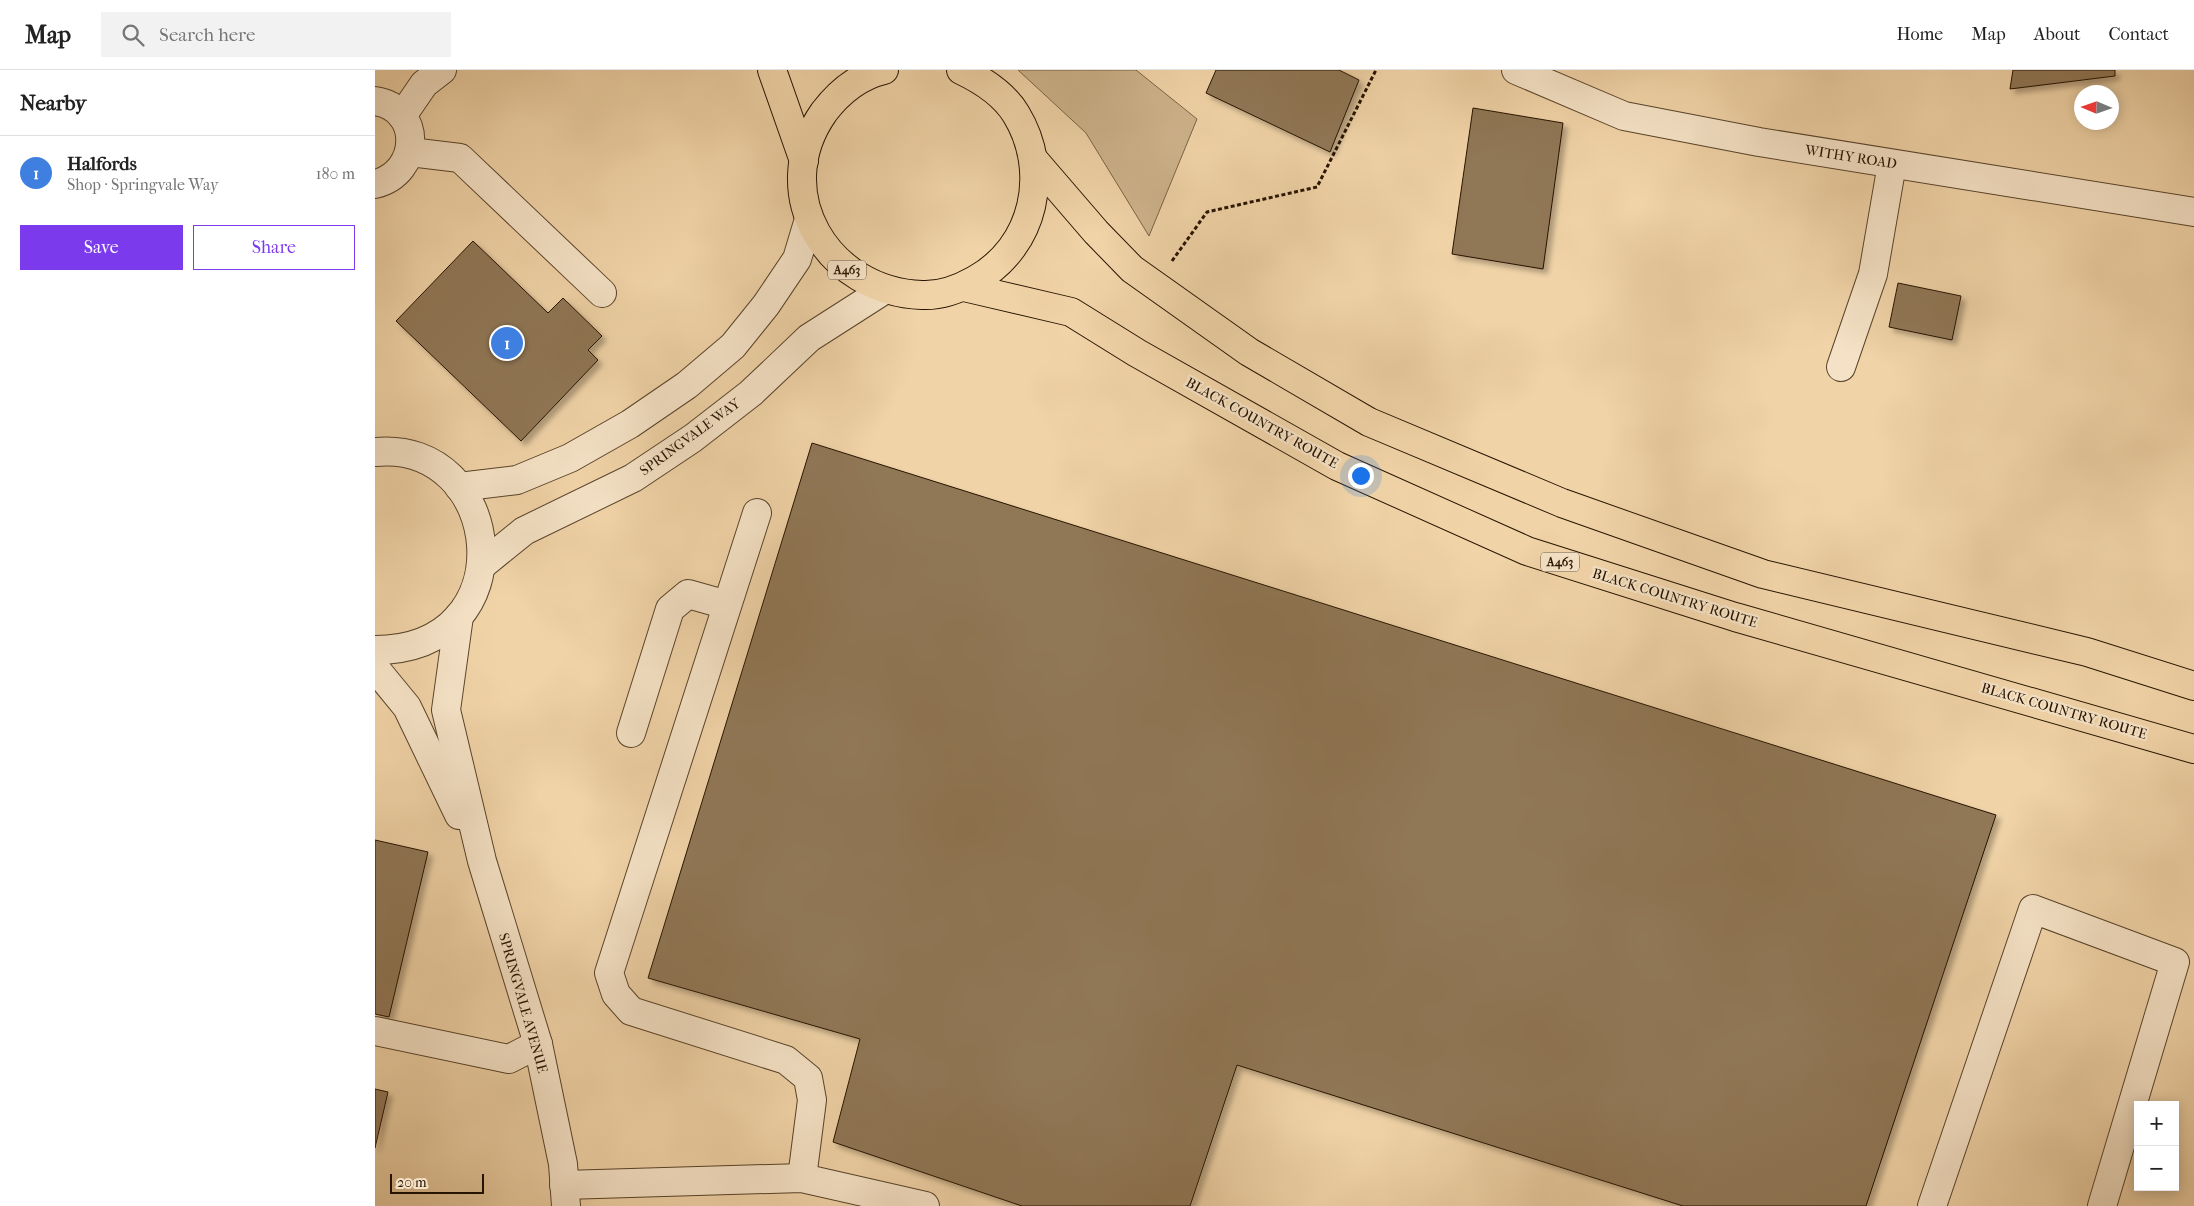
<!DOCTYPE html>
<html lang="en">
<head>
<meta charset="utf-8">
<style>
	:root { --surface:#fff; --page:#f2f2f2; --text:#222; --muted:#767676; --line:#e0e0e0; --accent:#7c3aed }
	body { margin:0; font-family:"IM FELL French Canon",serif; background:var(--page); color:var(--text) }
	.controls { position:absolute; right:15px; bottom:15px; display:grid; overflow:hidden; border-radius:0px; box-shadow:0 2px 12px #0003 }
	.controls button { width:45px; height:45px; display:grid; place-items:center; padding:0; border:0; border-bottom:1px solid var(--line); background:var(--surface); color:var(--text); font:25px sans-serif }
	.compass { position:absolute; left:1699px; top:15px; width:45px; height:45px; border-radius:50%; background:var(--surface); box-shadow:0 2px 12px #0003; rotate:272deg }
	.scale { position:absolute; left:15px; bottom:12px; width:94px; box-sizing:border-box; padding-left:5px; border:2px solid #271400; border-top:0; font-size:14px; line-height:18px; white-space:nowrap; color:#271400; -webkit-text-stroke:4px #f5e2c6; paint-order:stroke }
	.you { position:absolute; left:985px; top:405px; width:18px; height:18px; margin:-12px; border:4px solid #fff; border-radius:50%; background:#1a73e8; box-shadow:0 0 0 8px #1a73e833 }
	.badge { display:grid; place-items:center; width:32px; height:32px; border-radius:50%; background:var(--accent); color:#fff; font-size:16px; font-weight:700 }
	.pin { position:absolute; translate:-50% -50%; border:2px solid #fff; box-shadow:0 1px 5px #0006 }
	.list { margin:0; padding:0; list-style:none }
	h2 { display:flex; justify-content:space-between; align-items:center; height:65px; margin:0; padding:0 20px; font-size:21px }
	h2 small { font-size:16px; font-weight:400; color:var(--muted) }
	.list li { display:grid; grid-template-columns:32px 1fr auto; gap:15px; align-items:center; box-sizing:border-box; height:75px; padding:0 20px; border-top:1px solid var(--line) }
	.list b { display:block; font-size:19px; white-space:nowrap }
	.list p { margin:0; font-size:16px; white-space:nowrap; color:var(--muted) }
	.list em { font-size:16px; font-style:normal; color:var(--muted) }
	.actions { display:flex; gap:10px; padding:15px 20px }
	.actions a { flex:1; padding:11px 0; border:1px solid var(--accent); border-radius:0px; text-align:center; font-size:18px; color:var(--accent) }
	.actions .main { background:var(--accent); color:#fff }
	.icon { flex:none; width:28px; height:28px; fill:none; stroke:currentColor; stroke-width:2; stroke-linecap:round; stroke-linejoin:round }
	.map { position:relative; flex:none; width:1819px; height:1136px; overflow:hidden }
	header { display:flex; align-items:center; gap:30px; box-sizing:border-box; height:70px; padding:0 25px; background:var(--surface); border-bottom:1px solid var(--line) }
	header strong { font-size:24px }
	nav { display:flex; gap:28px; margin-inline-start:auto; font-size:18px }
	.search { width:350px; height:45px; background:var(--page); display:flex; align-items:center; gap:12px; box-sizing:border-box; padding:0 18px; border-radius:0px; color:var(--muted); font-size:19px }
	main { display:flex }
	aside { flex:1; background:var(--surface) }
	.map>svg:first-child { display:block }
</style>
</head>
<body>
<header>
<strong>Map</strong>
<div class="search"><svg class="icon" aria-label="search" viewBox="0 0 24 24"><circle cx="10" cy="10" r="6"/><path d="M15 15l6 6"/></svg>Search here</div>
<nav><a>Home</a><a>Map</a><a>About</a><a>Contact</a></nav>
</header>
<main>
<aside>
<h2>Nearby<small></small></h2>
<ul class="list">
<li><span class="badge" style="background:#3f7fe0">1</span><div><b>Halfords</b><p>Shop · Springvale Way</p></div><em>180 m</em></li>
</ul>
<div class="actions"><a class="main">Save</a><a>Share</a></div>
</aside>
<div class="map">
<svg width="1819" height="1136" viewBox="0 0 1819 1136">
	<defs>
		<filter id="shadow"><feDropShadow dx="4.5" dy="4.5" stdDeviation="2.5" flood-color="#0004"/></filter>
	</defs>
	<rect width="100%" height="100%" fill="#f0d3a7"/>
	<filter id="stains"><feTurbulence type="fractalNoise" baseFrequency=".004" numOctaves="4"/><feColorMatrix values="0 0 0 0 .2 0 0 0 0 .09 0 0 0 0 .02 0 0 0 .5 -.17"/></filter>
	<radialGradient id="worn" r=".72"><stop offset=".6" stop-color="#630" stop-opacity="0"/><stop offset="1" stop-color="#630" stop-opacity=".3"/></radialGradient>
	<polygon fill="#ceb38b" stroke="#7a6446" points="643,0 761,0 822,49 774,166 711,63"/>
	<g fill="#907757" stroke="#271400" filter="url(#shadow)">
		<polygon points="841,0 964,0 984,10 955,82 831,23"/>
		<polygon points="1638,0 1740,0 1740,6 1635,19"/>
		<polygon points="1098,38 1188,53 1168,199 1077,184"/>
		<polygon points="98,171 173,243 188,228 227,266 213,280 223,290 146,371 21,251"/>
		<polygon points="1523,213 1586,226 1577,270 1514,257"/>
		<polygon points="437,373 1621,745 1491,1136 1308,1136 862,995 815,1136 647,1136 458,1072 485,969 273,908"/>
		<polygon points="0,770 53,782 14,947 0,944"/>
		<polygon points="0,1019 13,1022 0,1078"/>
	</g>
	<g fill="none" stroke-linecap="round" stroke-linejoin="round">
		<defs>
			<g id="minor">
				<polyline points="1141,0 1249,46 1384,72 1819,142"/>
				<path d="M0,31C48,38 46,103 0,114"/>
				<polyline points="27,46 49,14 67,0"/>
				<polyline points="35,82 85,88 227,223"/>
				<polyline points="1466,297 1498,204 1517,94"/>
				<path d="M0,382C129,369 154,580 0,580"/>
				<polyline points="84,417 142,410 195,388 255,354 312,315 358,276 391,235 422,189 434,149"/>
				<polyline points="382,443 234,903 241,924 256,941 411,990 433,1008 437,1030 427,1108"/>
				<polyline points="107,495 149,461 258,408 318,368 376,323 434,268 509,220"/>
				<polyline points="84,546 71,640 107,791 163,974 188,1094 191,1136"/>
				<polyline points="0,598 32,637 84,745"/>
				<polyline points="256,663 295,539 313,524 352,535"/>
				<polyline points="0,961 134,989 163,974"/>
				<polyline points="189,1115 427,1108 550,1136"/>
				<polyline points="1557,1136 1658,839 1800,892 1727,1136"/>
			</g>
			<g id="highway">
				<polyline points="397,0 429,91"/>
				<path d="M509,0C484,6 465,21 449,42C392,123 453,222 547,225C566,226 584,219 600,210C660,177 676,101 641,44C629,24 607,10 586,0"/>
				<polyline points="659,90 721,162 757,199 874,282 994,352 1187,433 1388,504 1712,582 1819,616"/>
				<polyline points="589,217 696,242 762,283 962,396 1152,481 1360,547 1819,679"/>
			</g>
		</defs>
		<use href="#minor" stroke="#59442a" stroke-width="30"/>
		<use href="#highway" stroke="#271400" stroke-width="30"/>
		<polyline stroke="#271400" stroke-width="3" stroke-dasharray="4 2.5" stroke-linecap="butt" points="797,191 832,142 942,117 1001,0"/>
		<use href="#minor" stroke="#f5e2c6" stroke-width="28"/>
		<use href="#highway" stroke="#f0d3a7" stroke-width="28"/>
	</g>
	<g text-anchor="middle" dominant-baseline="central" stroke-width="4.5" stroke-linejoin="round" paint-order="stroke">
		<g fill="#f5e2c6" stroke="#65523b" stroke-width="1">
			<rect x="453" y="190.5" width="38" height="19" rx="4"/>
			<rect x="1166" y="482.5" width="38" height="19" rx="4"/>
		</g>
		<g font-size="12" font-weight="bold" fill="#271400">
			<text x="472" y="200">A463</text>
			<text x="1185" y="492">A463</text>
		</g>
		<g font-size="14" fill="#271400" stroke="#f5e2c6">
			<text transform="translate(1476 87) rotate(9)">WITHY ROAD</text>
			<text transform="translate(887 353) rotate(29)">BLACK COUNTRY ROUTE</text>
			<text transform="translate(315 367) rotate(-36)">SPRINGVALE WAY</text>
			<text transform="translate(1300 528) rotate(17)">BLACK COUNTRY ROUTE</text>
			<text transform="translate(1689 641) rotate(16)">BLACK COUNTRY ROUTE</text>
			<text transform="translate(148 933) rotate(74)">SPRINGVALE AVENUE</text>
		</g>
	</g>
	<rect width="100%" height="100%" filter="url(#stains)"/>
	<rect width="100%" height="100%" fill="url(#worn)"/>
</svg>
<div class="controls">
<button>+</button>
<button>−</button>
</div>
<svg class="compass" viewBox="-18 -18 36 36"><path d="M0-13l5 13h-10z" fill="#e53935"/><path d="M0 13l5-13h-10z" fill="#767676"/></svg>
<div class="scale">20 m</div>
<div class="you"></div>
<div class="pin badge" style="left:132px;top:273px;background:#3f7fe0">1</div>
</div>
</main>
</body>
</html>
